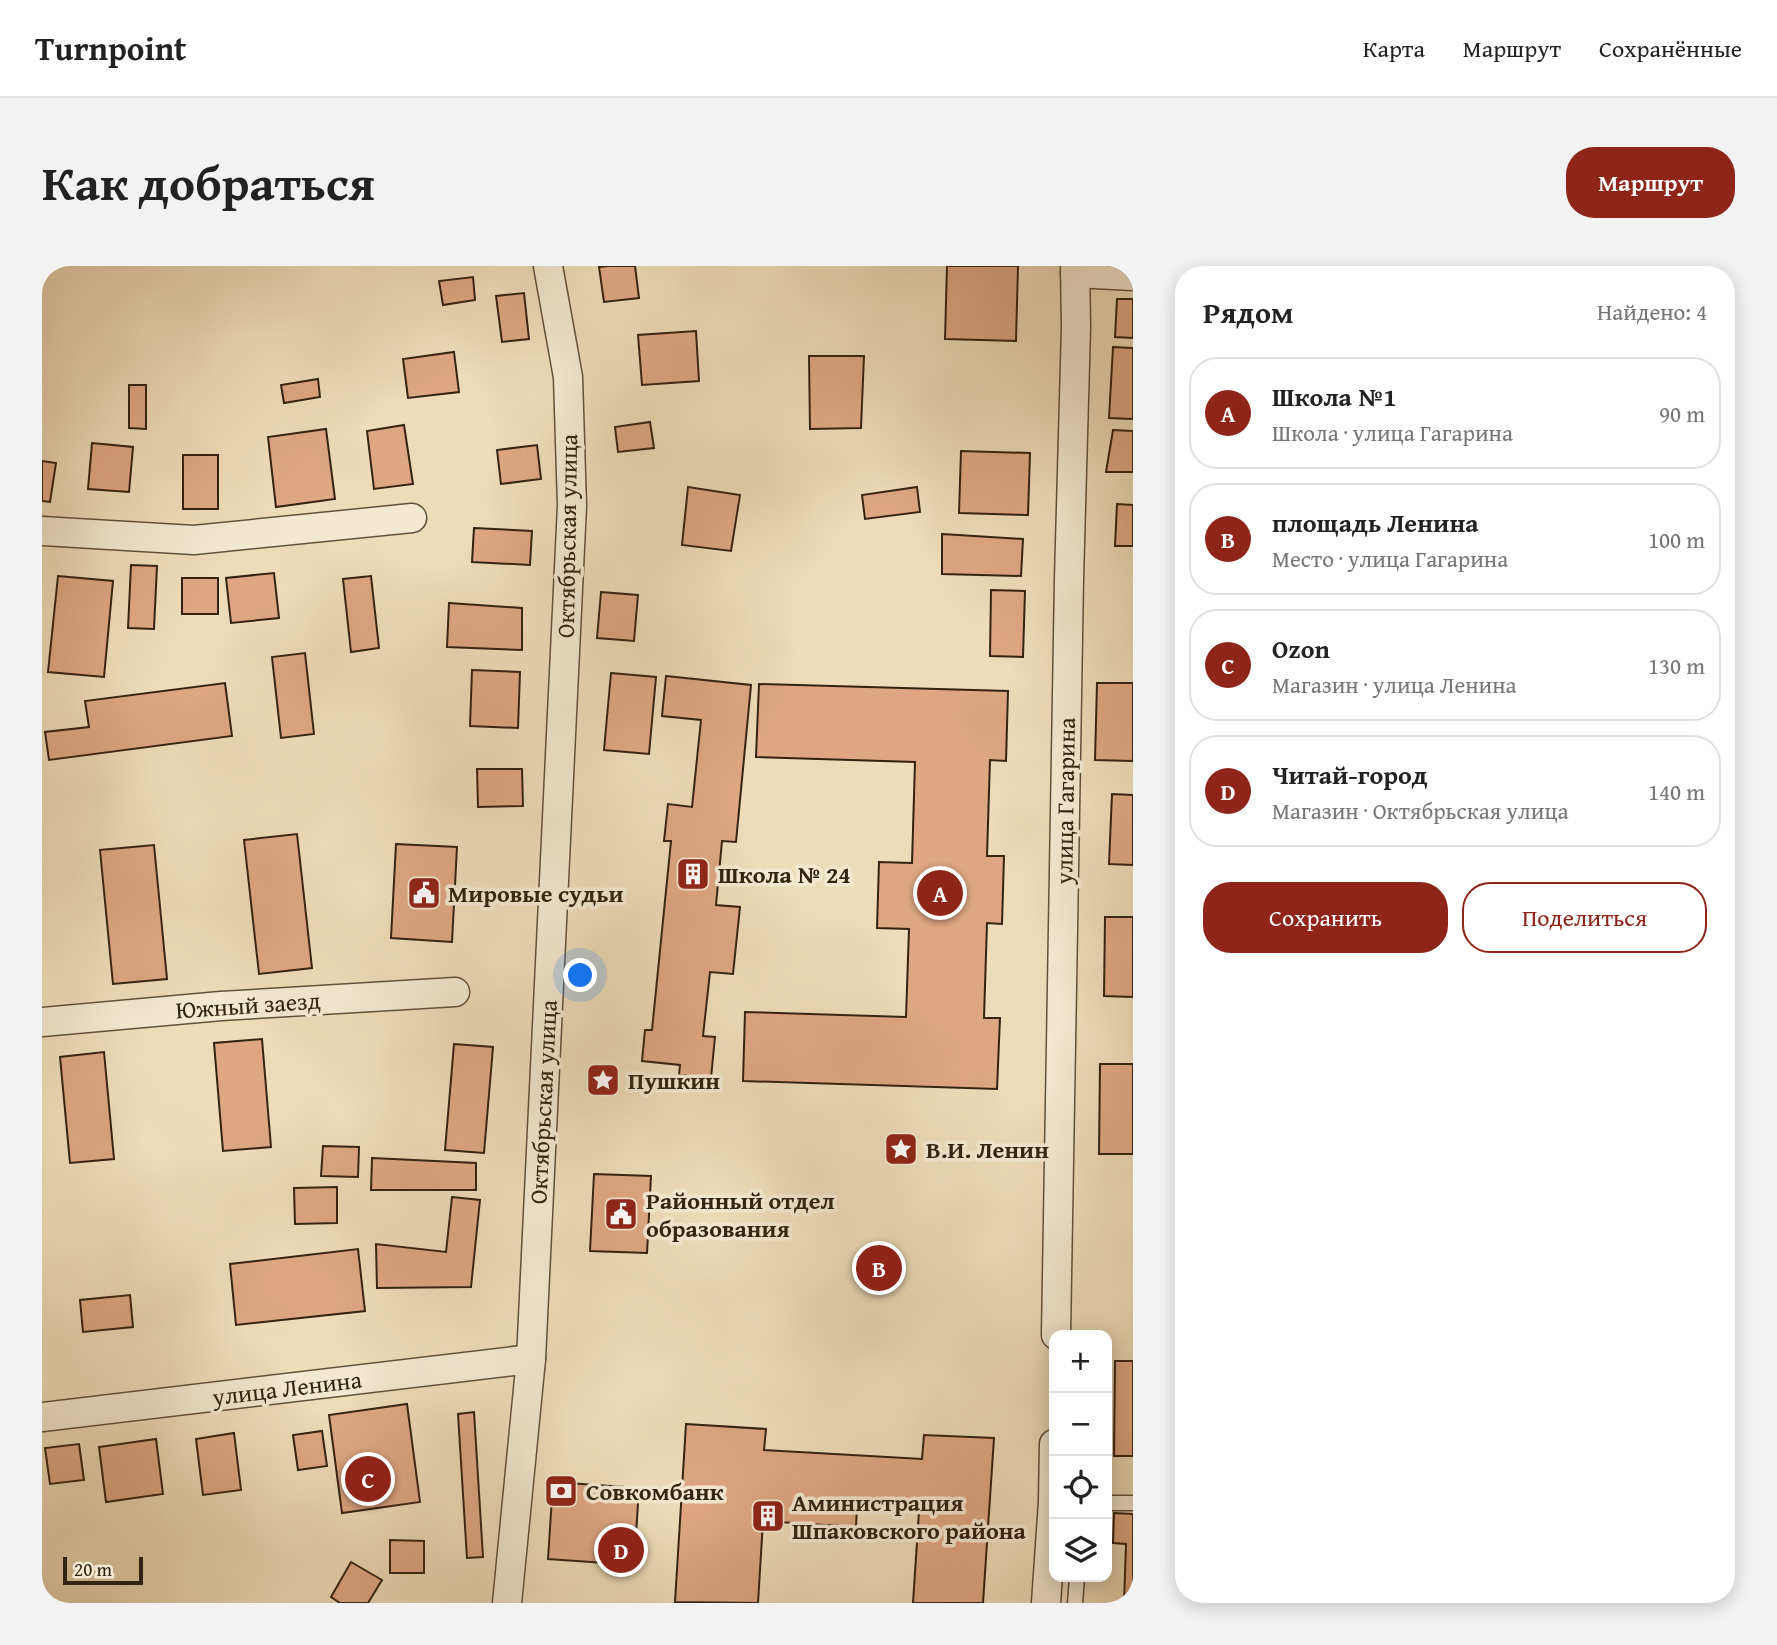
<!DOCTYPE html>
<html lang="ru">
<head>
<meta charset="utf-8">
<style>
	:root { --surface:#fff; --page:#f2f2f2; --text:#222; --muted:#767676; --line:#e0e0e0; --accent:#8f2418 }
	body { margin:0; font-family:"Gentium Book Plus",serif; background:var(--page); color:var(--text) }
	.controls { position:absolute; right:21px; bottom:21px; display:grid; overflow:hidden; border-radius:14px; box-shadow:0 4px 18px #0003 }
	.controls button { width:63px; height:63px; display:grid; place-items:center; padding:0; border:0; border-bottom:2px solid var(--line); background:var(--surface); color:var(--text); font:35px sans-serif }
	.scale { position:absolute; left:21px; bottom:18px; width:80px; box-sizing:border-box; padding-left:7px; border:4px solid #332311; border-top:0; font-size:19px; line-height:24px; white-space:nowrap; color:#332311; -webkit-text-stroke:5px #f3e8d1; paint-order:stroke }
	.you { position:absolute; left:539px; top:710px; width:24px; height:24px; margin:-18px; border:5px solid #fff; border-radius:50%; background:#1a73e8; box-shadow:0 0 0 10px #1a73e833 }
	.badge { display:grid; place-items:center; width:46px; height:46px; border-radius:50%; background:var(--accent); color:#fff; font-size:23px; font-weight:700 }
	.pin { position:absolute; translate:-50% -50%; border:4px solid #fff; box-shadow:0 2px 7px #0006 }
	.list { margin:0; padding:0; list-style:none }
	h2 { display:flex; justify-content:space-between; align-items:center; height:91px; margin:0; padding:0 28px; font-size:30px }
	h2 small { font-size:23px; font-weight:400; color:var(--muted) }
	.list li { display:grid; grid-template-columns:46px 1fr auto; gap:21px; align-items:center; box-sizing:border-box; height:112px; margin:0 14px 14px; padding:0 14px; border:2px solid var(--line); border-radius:28px }
	.list b { display:block; font-size:26px; white-space:nowrap }
	.list p { margin:0; font-size:23px; white-space:nowrap; color:var(--muted) }
	.list em { font-size:23px; font-style:normal; color:var(--muted) }
	.actions { display:flex; gap:14px; padding:21px 28px }
	.actions a { flex:1; padding:16px 0; border:2px solid var(--accent); border-radius:28px; text-align:center; font-size:24px; color:var(--accent) }
	.actions .main { background:var(--accent); color:#fff }
	.icon { flex:none; width:38px; height:38px; fill:none; stroke:currentColor; stroke-width:2; stroke-linecap:round; stroke-linejoin:round }
	.map { position:relative; flex:none; width:1091px; height:1337px; overflow:hidden; border-radius:28px }
	header { display:flex; align-items:center; gap:42px; box-sizing:border-box; height:98px; padding:0 35px; background:var(--surface); border-bottom:2px solid var(--line) }
	header strong { font-size:33px }
	nav { display:flex; gap:38px; margin-inline-start:auto; font-size:24px }
	.intro { display:flex; align-items:center; justify-content:space-between; box-sizing:border-box; height:168px; padding:0 42px }
	h1 { margin:0; font-size:49px }
	.button { padding:18px 32px; border-radius:28px; background:var(--accent); color:#fff; font-size:24px; font-weight:700 }
	main { display:flex; gap:42px; padding:0 42px }
	aside { flex:1; background:var(--surface); border-radius:28px; box-shadow:0 4px 18px #0003 }
	.map>svg:first-child { display:block }
</style>
</head>
<body>
<header>
<strong>Turnpoint</strong>
<nav><a>Карта</a><a>Маршрут</a><a>Сохранённые</a></nav>
</header>
<div class="intro"><h1>Как добраться</h1><a class="button">Маршрут</a></div>
<main>
<div class="map">
<svg width="1091" height="1337" viewBox="0 0 1091 1337">
	<rect width="100%" height="100%" fill="#eddcb8"/>
	<filter id="stains"><feTurbulence type="fractalNoise" baseFrequency=".00286" numOctaves="4"/><feColorMatrix values="0 0 0 0 .2 0 0 0 0 .09 0 0 0 0 .02 0 0 0 .5 -.17"/></filter>
	<radialGradient id="worn" r=".72"><stop offset=".6" stop-color="#630" stop-opacity="0"/><stop offset="1" stop-color="#630" stop-opacity=".3"/></radialGradient>
	<g fill="#dea683" stroke="#332311" stroke-width="2">
		<polygon points="567,0 593,0 597,32 562,36 557,1"/>
		<polygon points="905,0 976,0 974,75 903,73"/>
		<polygon points="431,11 433,34 401,39 397,15"/>
		<polygon points="482,27 487,73 460,76 454,30"/>
		<polygon points="1075,33 1091,33 1091,72 1073,71"/>
		<polygon points="654,65 657,115 600,119 596,69"/>
		<polygon points="1071,81 1091,82 1091,153 1067,152"/>
		<polygon points="412,86 417,126 366,132 361,93"/>
		<polygon points="767,90 822,90 819,162 768,163"/>
		<polygon points="276,113 278,131 242,137 239,119"/>
		<polygon points="87,119 104,119 104,163 87,162"/>
		<polygon points="608,156 612,182 576,186 573,161"/>
		<polygon points="362,159 371,218 332,223 325,165"/>
		<polygon points="284,163 293,233 234,241 226,171"/>
		<polygon points="1071,164 1091,165 1091,206 1064,206"/>
		<polygon points="50,177 91,181 87,226 46,223"/>
		<polygon points="495,179 499,213 459,218 455,184"/>
		<polygon points="919,185 988,187 986,249 917,247"/>
		<rect x="141" y="189" width="35" height="54"/>
		<polygon points="0,195 14,197 8,236 0,235"/>
		<polygon points="646,221 698,229 689,285 640,279"/>
		<polygon points="875,221 878,246 823,253 820,229"/>
		<polygon points="1075,238 1091,239 1091,280 1073,280"/>
		<polygon points="432,262 490,265 488,299 430,296"/>
		<polygon points="900,268 981,273 979,310 900,308"/>
		<polygon points="89,299 115,300 112,363 86,362"/>
		<polygon points="232,307 237,352 189,357 184,312"/>
		<polygon points="16,310 71,315 62,411 6,406"/>
		<polygon points="329,310 337,382 309,386 301,313"/>
		<rect x="140" y="312" width="36" height="36"/>
		<polygon points="949,324 983,325 981,391 948,390"/>
		<polygon points="559,326 596,329 592,375 555,372"/>
		<polygon points="407,337 480,342 480,384 405,381"/>
		<polygon points="263,387 272,468 239,472 230,391"/>
		<polygon points="430,404 478,406 476,462 428,460"/>
		<polygon points="569,407 614,411 607,488 562,484"/>
		<polygon points="624,410 709,419 694,576 680,575 674,639 698,641 691,708 668,706 661,770 673,771 669,812 637,809 638,799 600,795 603,764 610,764 629,575 622,575 626,538 650,541 659,454 620,450"/>
		<polygon points="183,417 190,470 7,494 3,466 47,461 43,435"/>
		<polygon points="1055,417 1091,417 1091,495 1053,494"/>
		<polygon points="717,418 966,425 964,495 948,494 945,590 962,590 960,658 945,657 942,752 958,752 955,823 701,815 703,746 864,751 867,663 835,662 837,596 870,597 873,496 714,491"/>
		<polygon points="435,503 480,503 481,540 436,541"/>
		<polygon points="1070,528 1091,529 1091,599 1067,598"/>
		<polygon points="255,568 270,702 217,708 202,574"/>
		<polygon points="354,578 415,581 410,676 349,672"/>
		<polygon points="112,579 125,713 71,718 58,584"/>
		<polygon points="1063,651 1091,651 1091,731 1062,730"/>
		<polygon points="220,773 229,881 181,885 172,777"/>
		<polygon points="412,778 451,781 442,887 403,884"/>
		<polygon points="62,786 72,893 28,897 18,791"/>
		<polygon points="1058,798 1091,798 1091,888 1057,888"/>
		<polygon points="281,880 317,881 316,911 279,910"/>
		<polygon points="330,892 434,897 434,924 329,924"/>
		<polygon points="552,908 609,910 605,987 548,985"/>
		<polygon points="295,921 295,957 253,958 252,922"/>
		<polygon points="410,931 438,934 429,1021 335,1022 334,978 404,986"/>
		<polygon points="316,983 323,1045 194,1059 188,998"/>
		<polygon points="88,1029 91,1061 41,1066 38,1034"/>
		<polygon points="1073,1095 1091,1095 1091,1190 1072,1190"/>
		<polygon points="365,1138 378,1236 300,1247 287,1149"/>
		<polygon points="432,1146 441,1291 425,1292 416,1148"/>
		<polygon points="644,1158 724,1163 722,1184 880,1193 882,1169 952,1172 941,1337 871,1337 877,1245 815,1241 814,1261 721,1255 716,1337 633,1336"/>
		<polygon points="280,1165 285,1200 256,1204 251,1169"/>
		<polygon points="192,1167 199,1224 161,1229 154,1173"/>
		<polygon points="114,1173 121,1228 64,1236 57,1181"/>
		<polygon points="37,1178 42,1214 8,1218 3,1182"/>
		<polygon points="511,1216 597,1222 592,1299 506,1293"/>
		<polygon points="1072,1247 1091,1248 1091,1337 1082,1337 1084,1278 1071,1277"/>
		<polygon points="348,1274 382,1275 382,1307 348,1307"/>
		<polygon points="309,1296 340,1314 326,1337 298,1337 289,1331"/>
	</g>
	<g fill="none" stroke-linecap="round" stroke-linejoin="round">
		<defs>
			<g id="lane">
				<polyline points="1065,1237 1091,1237"/>
				<polyline points="1033,1337 1035,1311"/>
			</g>
			<g id="street">
				<polyline points="1033,7 1091,10"/>
				<polyline points="0,265 152,274 370,252"/>
				<polyline points="0,756 179,740 413,726"/>
				<polyline points="1014,1069 1027,313 1034,61 1033,0"/>
				<polyline points="0,1151 489,1093"/>
				<polyline points="465,1337 489,1093 530,240 526,111 506,0"/>
				<polyline points="1004,1337 1011,1236 1012,1178"/>
			</g>
		</defs>
		<use href="#lane" stroke="#62513b" stroke-width="17"/>
		<use href="#street" stroke="#62513b" stroke-width="31"/>
		<use href="#lane" stroke="#f3e8d1" stroke-width="14"/>
		<use href="#street" stroke="#f3e8d1" stroke-width="28"/>
	</g>
	<defs>
		<symbol id="building-square" viewBox="-11 -11 22 22"><rect x="-9" y="-9" width="18" height="18" rx="4" fill="#8f2418" stroke="#f3e8d1"/><path d="M-4-6H4V6H1V3H-1V6H-4ZM-2.5-4.3h1.7v1.8h-1.7ZM.8-4.3h1.7v1.8H.8ZM-2.5-1h1.7V.8h-1.7ZM.8-1h1.7V.8H.8Z" fill="#fff"/></symbol>
		<symbol id="civic-square" viewBox="-11 -11 22 22"><rect x="-9" y="-9" width="18" height="18" rx="4" fill="#8f2418" stroke="#f3e8d1"/><path d="M-.6-6.5H3V-4.5H.6V-3L4-1V1h2V6H-6V1h2V-1L-.6-3ZM-1.2 2.5V6h2.4V2.5Z" fill="#fff"/></symbol>
		<symbol id="sight-square" viewBox="-11 -11 22 22"><rect x="-9" y="-9" width="18" height="18" rx="4" fill="#8f2418" stroke="#f3e8d1"/><path d="M0-6L1.8-2.2L6-1.7L2.9 1.2L3.7 5.4L0 3.3L-3.7 5.4L-2.9 1.2L-6-1.7L-1.8-2.2Z" fill="#fff"/></symbol>
		<symbol id="bank-square" viewBox="-11 -11 22 22"><rect x="-9" y="-9" width="18" height="18" rx="4" fill="#8f2418" stroke="#f3e8d1"/><path d="M-6-4H6V4H-6ZM0-2.3a2.3 2.3 0 1 0 0 4.6a2.3 2.3 0 1 0 0-4.6Z" fill="#fff"/></symbol>
	</defs>
	<g fill-rule="evenodd">
		<use href="#building-square" x="632" y="589" width="38" height="38"/>
		<use href="#civic-square" x="363" y="608" width="38" height="38"/>
		<use href="#sight-square" x="542" y="795" width="38" height="38"/>
		<use href="#sight-square" x="840" y="864" width="38" height="38"/>
		<use href="#civic-square" x="560" y="929" width="38" height="38"/>
		<use href="#bank-square" x="500" y="1206" width="38" height="38"/>
		<use href="#building-square" x="707" y="1231" width="38" height="38"/>
	</g>
	<g text-anchor="middle" dominant-baseline="central" stroke-width="7" stroke-linejoin="round" paint-order="stroke">
		<g font-size="24" fill="#332311" stroke="#f3e8d1">
			<text transform="translate(525 270) rotate(-89)">Октябрьская улица</text>
			<text transform="translate(1023 535) rotate(-89)">улица Гагарина</text>
			<text transform="translate(206 739) rotate(-4)">Южный заезд</text>
			<text transform="translate(501 836) rotate(-87)">Октябрьская улица</text>
			<text transform="translate(245 1122) rotate(-7)">улица Ленина</text>
		</g>
		<g font-size="24" font-weight="bold" fill="#332311" stroke="#f3e8d1" text-anchor="start">
			<text x="676" y="608">Школа № 24</text>
			<text x="406" y="627">Мировые судьи</text>
			<text x="586" y="814">Пушкин</text>
			<text x="884" y="883">В.И. Ленин</text>
			<text x="604" y="934">Районный отдел<tspan x="604" dy="28">образования</tspan></text>
			<text x="544" y="1225">Совкомбанк</text>
			<text x="750" y="1236">Аминистрация<tspan x="750" dy="28">Шпаковского района</tspan></text>
		</g>
	</g>
	<rect width="100%" height="100%" filter="url(#stains)"/>
	<rect width="100%" height="100%" fill="url(#worn)"/>
</svg>
<div class="controls">
<button>+</button>
<button>−</button>
<button><svg class="icon" aria-label="locate" viewBox="0 0 24 24"><circle cx="12" cy="12" r="6"/><path d="M12 2v4M12 18v4M2 12h4M18 12h4"/></svg></button>
<button><svg class="icon" aria-label="layers" viewBox="0 0 24 24"><path d="M12 4l9 5-9 5-9-5zM3 14l9 5 9-5"/></svg></button>
</div>
<div class="scale">20 m</div>
<div class="you"></div>
<div class="pin badge" style="left:898px;top:627px">A</div>
<div class="pin badge" style="left:837px;top:1002px">B</div>
<div class="pin badge" style="left:326px;top:1213px">C</div>
<div class="pin badge" style="left:579px;top:1284px">D</div>
</div>
<aside>
<h2>Рядом<small>Найдено: 4</small></h2>
<ul class="list">
<li><span class="badge">A</span><div><b>Школа №1</b><p>Школа · улица Гагарина</p></div><em>90 m</em></li>
<li><span class="badge">B</span><div><b>площадь Ленина</b><p>Место · улица Гагарина</p></div><em>100 m</em></li>
<li><span class="badge">C</span><div><b>Ozon</b><p>Магазин · улица Ленина</p></div><em>130 m</em></li>
<li><span class="badge">D</span><div><b>Читай-город</b><p>Магазин · Октябрьская улица</p></div><em>140 m</em></li>
</ul>
<div class="actions"><a class="main">Сохранить</a><a>Поделиться</a></div>
</aside>
</main>
</body>
</html>
